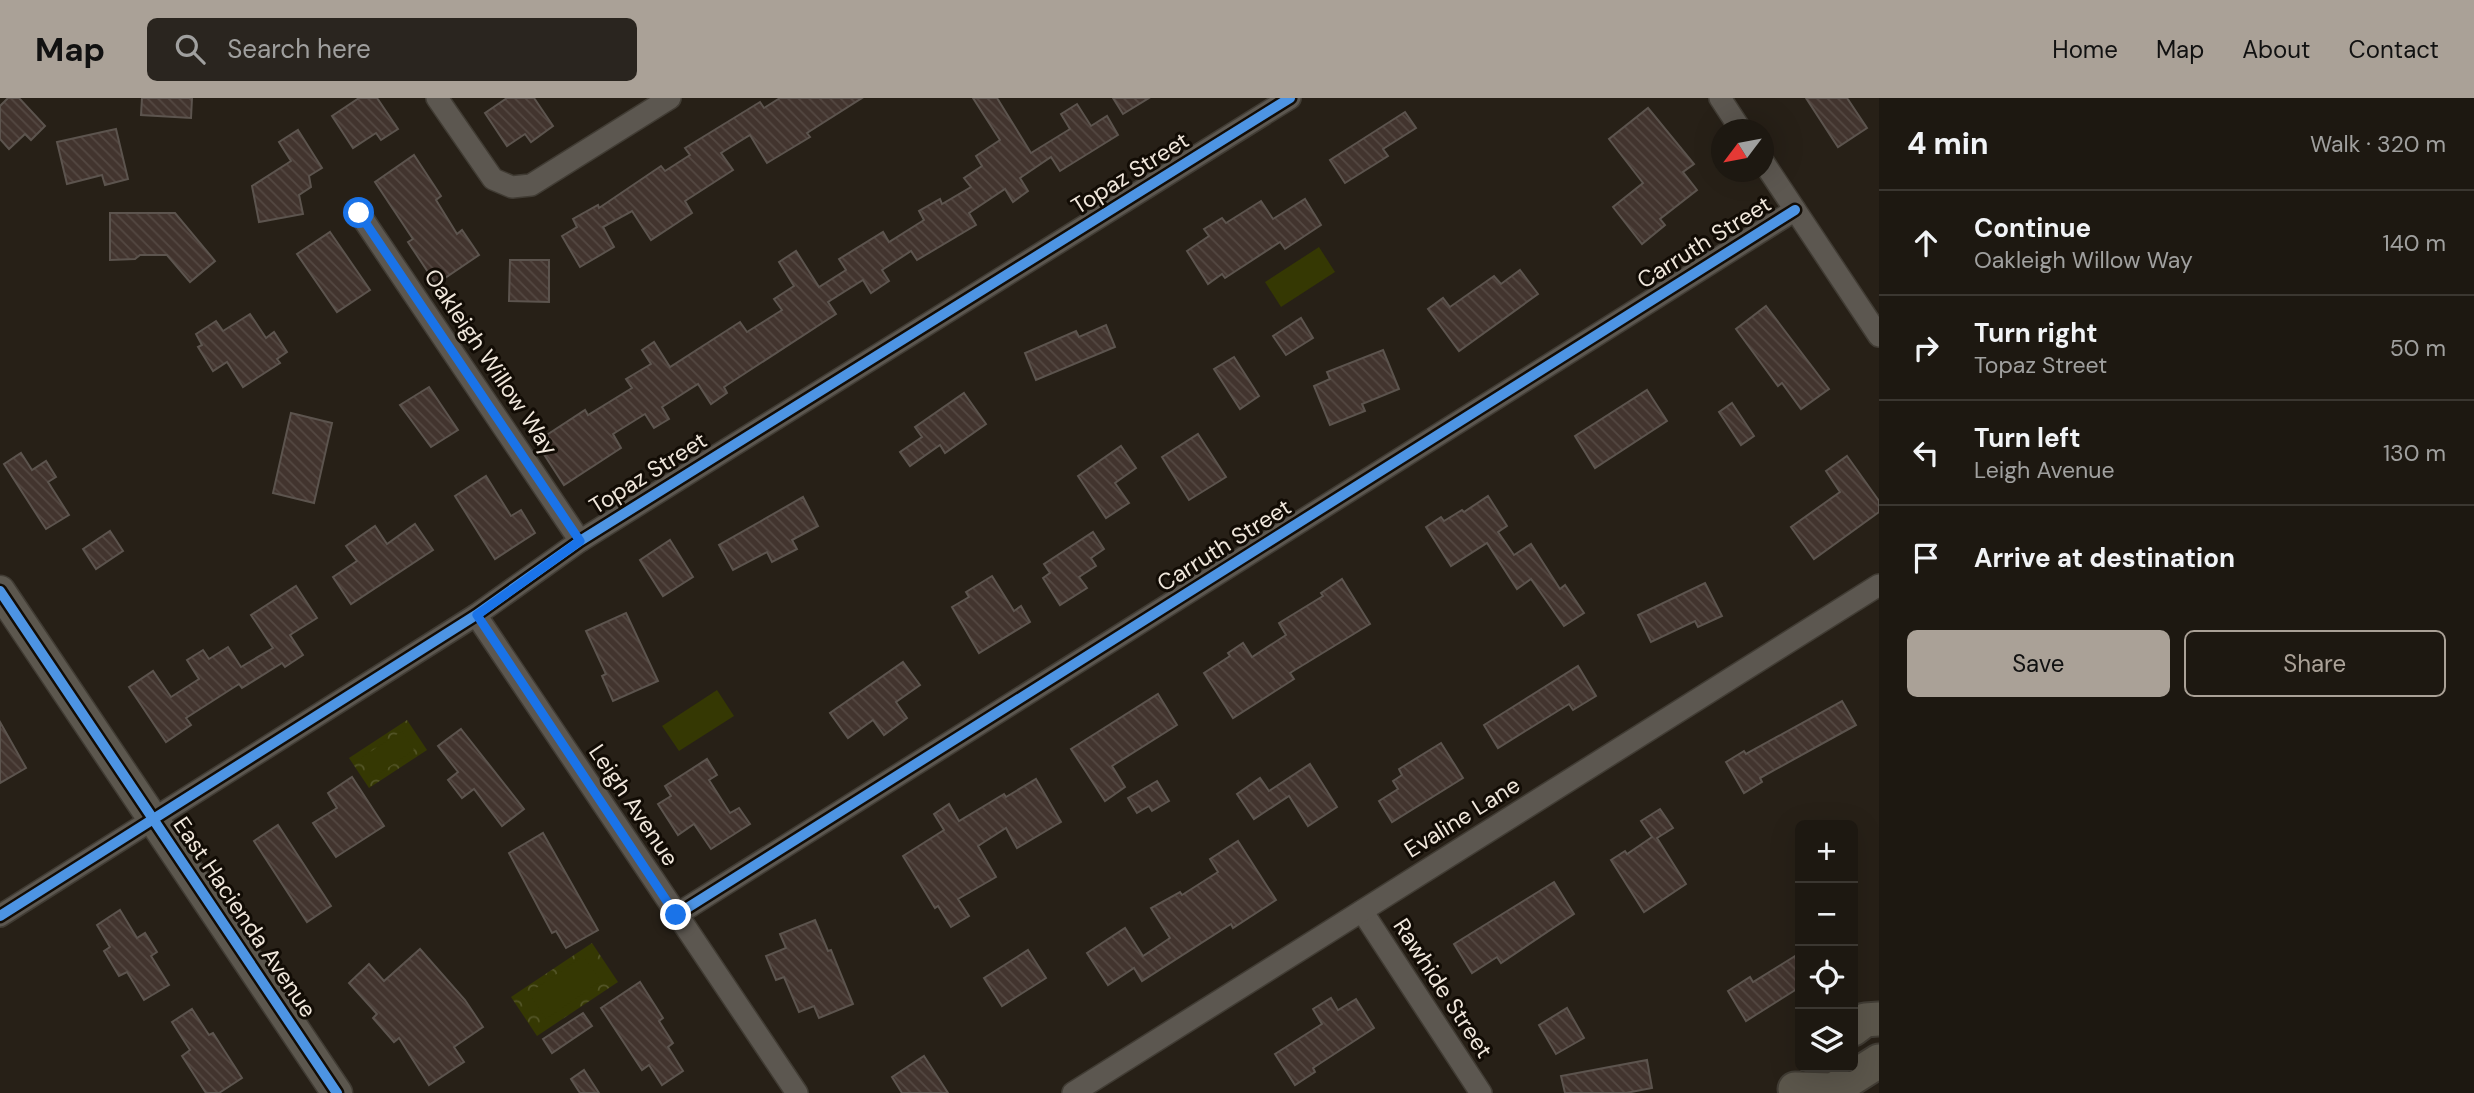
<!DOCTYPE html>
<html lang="en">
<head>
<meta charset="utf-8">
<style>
	:root { --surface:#1d1811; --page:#2a251f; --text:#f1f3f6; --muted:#a0a09f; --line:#3b3731; --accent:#aaa197 }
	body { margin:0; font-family:"DM Sans",sans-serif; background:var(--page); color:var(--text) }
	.controls { position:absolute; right:21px; bottom:21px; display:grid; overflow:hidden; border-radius:10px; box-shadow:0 7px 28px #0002 }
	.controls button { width:63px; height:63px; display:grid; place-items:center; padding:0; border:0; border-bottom:2px solid var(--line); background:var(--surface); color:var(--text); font:35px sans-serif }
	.compass { position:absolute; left:1711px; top:21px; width:63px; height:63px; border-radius:50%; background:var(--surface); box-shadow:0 7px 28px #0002; rotate:238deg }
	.stop { position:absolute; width:21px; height:21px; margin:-16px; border:5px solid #1a73e8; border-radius:50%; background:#fff }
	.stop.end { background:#1a73e8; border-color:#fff; box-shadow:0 2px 7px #0008 }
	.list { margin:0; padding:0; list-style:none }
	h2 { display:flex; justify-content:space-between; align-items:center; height:91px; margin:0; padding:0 28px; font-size:30px }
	h2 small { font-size:23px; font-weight:400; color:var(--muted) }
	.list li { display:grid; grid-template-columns:46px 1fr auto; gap:21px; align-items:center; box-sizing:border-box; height:105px; padding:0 28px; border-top:2px solid var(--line) }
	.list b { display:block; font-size:26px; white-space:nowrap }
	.list p { margin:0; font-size:23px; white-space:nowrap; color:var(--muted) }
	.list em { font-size:23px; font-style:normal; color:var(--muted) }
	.actions { display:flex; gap:14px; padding:21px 28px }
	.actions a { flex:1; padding:16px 0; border:2px solid var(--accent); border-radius:10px; text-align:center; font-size:24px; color:var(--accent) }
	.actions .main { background:var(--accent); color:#111 }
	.icon { flex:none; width:38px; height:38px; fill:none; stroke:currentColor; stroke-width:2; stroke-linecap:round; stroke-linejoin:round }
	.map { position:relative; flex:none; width:1879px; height:995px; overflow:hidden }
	header { display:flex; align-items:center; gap:42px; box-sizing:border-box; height:98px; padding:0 35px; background:var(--accent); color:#111 }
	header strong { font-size:33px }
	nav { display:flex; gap:38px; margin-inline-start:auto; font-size:24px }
	.search { width:490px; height:63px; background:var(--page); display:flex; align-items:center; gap:18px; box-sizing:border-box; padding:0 24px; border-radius:10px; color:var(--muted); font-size:26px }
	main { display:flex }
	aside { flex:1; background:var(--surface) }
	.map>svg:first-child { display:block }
</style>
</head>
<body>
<header>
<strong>Map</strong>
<div class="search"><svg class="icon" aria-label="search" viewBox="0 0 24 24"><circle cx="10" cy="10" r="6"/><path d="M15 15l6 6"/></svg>Search here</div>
<nav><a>Home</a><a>Map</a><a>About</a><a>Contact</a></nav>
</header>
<main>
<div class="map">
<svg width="1879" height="995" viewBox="0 0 1879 995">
	<defs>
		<pattern id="park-crowns" width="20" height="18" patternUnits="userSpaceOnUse" patternTransform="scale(1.75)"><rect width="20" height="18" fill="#353803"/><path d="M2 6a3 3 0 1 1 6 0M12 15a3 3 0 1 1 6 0" fill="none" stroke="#535527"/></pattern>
		<pattern id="building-back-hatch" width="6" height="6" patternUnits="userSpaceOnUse" patternTransform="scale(1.75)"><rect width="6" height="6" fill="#42342e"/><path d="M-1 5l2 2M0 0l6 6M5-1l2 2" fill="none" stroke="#544842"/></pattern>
	</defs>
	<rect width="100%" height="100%" fill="#272017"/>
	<g fill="url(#park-crowns)">
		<polygon points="407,622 427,652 369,690 349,660"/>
		<polygon points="592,845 618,884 537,938 511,899"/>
	</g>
	<g fill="#353803">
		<polygon points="1319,149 1335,174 1281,209 1265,184"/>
		<polygon points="717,592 734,618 679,653 662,628"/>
		<polygon points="402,633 414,652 374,679 361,660"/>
		<polygon points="583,858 601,883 546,921 529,895"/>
	</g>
	<g fill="url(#building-back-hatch)" stroke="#5c544e" stroke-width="2">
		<polygon points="8,0 19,0 45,28 31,42 25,36 9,51 0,41 0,8"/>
		<polygon points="142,0 192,0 191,20 141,17"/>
		<polygon points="359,0 377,0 398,31 381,42 376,35 353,50 332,18"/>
		<polygon points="507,0 534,0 553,28 531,44 525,36 507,48 485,15"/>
		<polygon points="780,0 862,0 807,35 810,39 767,65 750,37 721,55 733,72 685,103 692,115 651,142 632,113 603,129 614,149 580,169 562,138 577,129 573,121 598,107 599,110 661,68 665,73 690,57 685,50 760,4 764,10"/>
		<polygon points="973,0 997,0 1031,55 1070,31 1061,16 1077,6 1091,28 1107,18 1118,37 1060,73 1051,59 1020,80 1028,93 1013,104 1005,91 969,115 976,127 917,162 911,153 882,172 889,183 871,195 863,182 828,204 836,216 724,289 727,295 711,306 698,286 662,309 669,321 654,330 645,316 613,336 621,350 564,387 536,344 585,312 588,317 632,290 626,281 651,266 642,252 654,244 670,269 740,224 747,234 782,212 774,201 794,188 779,164 796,153 819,189 846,172 839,161 883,134 889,144 924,122 919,113 940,101 942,106 971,89 964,80 982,68 976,58 1000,42"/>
		<polygon points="1113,0 1149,0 1123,16"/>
		<polygon points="1806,0 1847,0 1867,30 1838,49"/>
		<polygon points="1648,10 1694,66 1683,74 1697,92 1660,121 1665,127 1642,146 1613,109 1643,85 1609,41"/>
		<polygon points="1405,14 1416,30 1383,51 1388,58 1345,85 1330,62"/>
		<polygon points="116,31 128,81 105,87 102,77 67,86 57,44"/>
		<polygon points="298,32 322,70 309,78 311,89 299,97 303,116 259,124 252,88 291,63 279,44"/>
		<polygon points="414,57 441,98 436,102 457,136 462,132 479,157 436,186 408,144 413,141 375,84"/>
		<polygon points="1305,101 1321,127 1285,151 1280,144 1225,180 1222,176 1208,186 1187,153 1209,138 1204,131 1222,120 1226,125 1261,103 1273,121"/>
		<polygon points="110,115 175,115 215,163 190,184 167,157 140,157 135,161 110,162"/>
		<polygon points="330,134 370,192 337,214 297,156"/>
		<polygon points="510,162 549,162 549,204 509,203"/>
		<polygon points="1520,172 1538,196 1459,253 1428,211 1443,200 1450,209 1494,178 1501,186"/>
		<polygon points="1766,208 1829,291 1801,311 1782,285 1778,288 1736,231"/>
		<polygon points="250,216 266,240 274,234 287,254 277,261 280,265 243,289 227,264 213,273 198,249 202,247 196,236 216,223 223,233"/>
		<polygon points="1301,220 1313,240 1286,257 1273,238"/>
		<polygon points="1106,227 1115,249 1036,282 1025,255 1076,233 1079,239"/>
		<polygon points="1383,252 1399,291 1362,306 1365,313 1330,327 1314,288 1330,281 1327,274"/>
		<polygon points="1234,259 1259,298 1240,311 1214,271"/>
		<polygon points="429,289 458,332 431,349 400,307"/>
		<polygon points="1647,292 1667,323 1595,370 1575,338"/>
		<polygon points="964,295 986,326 945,355 940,347 910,368 900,354 922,339 915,329"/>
		<polygon points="1732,305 1754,338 1741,347 1719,314"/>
		<polygon points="291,315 332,325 314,405 273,395"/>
		<polygon points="1198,336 1226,379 1189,402 1162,359"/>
		<polygon points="1121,348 1136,370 1115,385 1129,405 1106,420 1078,378"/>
		<polygon points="21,355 32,372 46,363 56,379 48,384 69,417 46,431 4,366"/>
		<polygon points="1847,358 1879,403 1879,414 1814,461 1791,429 1840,394 1826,373"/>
		<polygon points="486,378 511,418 521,412 535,435 495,461 455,398"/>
		<polygon points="1488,398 1507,428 1498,434 1514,457 1531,446 1560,491 1565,487 1584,515 1564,528 1531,481 1517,491 1487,445 1451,468 1426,429 1441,419 1444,423 1462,412 1464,414"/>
		<polygon points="803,399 818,428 792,442 797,451 772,464 767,454 733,472 719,447"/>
		<polygon points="415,426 433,452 351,506 333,479 357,463 346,448 375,428 387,446"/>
		<polygon points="110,433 123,453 96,471 83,451"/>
		<polygon points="1093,434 1104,451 1091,460 1096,468 1079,479 1087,490 1060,507 1043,480 1050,475 1044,466"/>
		<polygon points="670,442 693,479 663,498 640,462"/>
		<polygon points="992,478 1014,513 1021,508 1030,524 979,555 952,509 969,499 966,494"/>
		<polygon points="1342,481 1370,526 1290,575 1294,581 1233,620 1204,575 1230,558 1228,555 1243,545 1252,559 1286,537 1279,525 1323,498 1321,495"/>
		<polygon points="1705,485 1722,518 1698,529 1695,523 1651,544 1638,517"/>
		<polygon points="296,488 317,520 290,537 303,557 285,569 282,565 242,590 239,586 186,620 191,627 166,644 129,589 153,573 171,599 199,581 187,562 203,552 209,561 228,549 241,569 273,550 251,517"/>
		<polygon points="626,515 658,583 613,603 602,578 606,576 586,533"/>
		<polygon points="903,564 920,587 896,604 907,620 884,637 873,622 848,640 830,615"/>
		<polygon points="1578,568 1596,598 1573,612 1569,606 1498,650 1484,627"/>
		<polygon points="1158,596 1177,627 1112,668 1125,689 1105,703 1071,651"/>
		<polygon points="1842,603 1856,627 1760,680 1762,684 1744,695 1726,664 1744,653 1746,656"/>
		<polygon points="0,624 26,670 0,685"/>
		<polygon points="461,631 524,711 502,728 474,691 462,700 448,682 458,674 438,648"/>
		<polygon points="1441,645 1463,680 1392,724 1379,703 1398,691 1393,683 1402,677 1399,671"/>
		<polygon points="707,661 717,677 709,682 730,715 739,710 750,726 711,751 694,726 678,737 658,706 671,698 665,688"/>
		<polygon points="1310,666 1337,709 1308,728 1289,698 1254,721 1237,696 1260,680 1269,693"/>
		<polygon points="352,679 384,728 336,759 313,725 337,710 328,695"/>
		<polygon points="1036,681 1061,724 1017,750 1006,730 978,748 996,779 958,801 969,818 951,829 938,808 935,810 903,758 944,732 934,716 949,706 959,723 1004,696 1006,699"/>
		<polygon points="1157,683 1169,703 1152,713 1149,708 1137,715 1128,700"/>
		<polygon points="1660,711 1673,730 1657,740 1686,786 1644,814 1611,762 1625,753 1627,756 1652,739 1641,723"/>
		<polygon points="278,727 331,808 307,824 254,743"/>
		<polygon points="543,735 598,832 566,850 556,833 552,835 509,755"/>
		<polygon points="1238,743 1276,802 1233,830 1231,826 1142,883 1134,870 1108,887 1087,855 1125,830 1143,858 1170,840 1151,810 1180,794 1182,797 1218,774 1210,761"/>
		<polygon points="1554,784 1574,816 1501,865 1497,859 1472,875 1454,846"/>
		<polygon points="120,812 137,840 145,835 157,854 151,858 169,887 144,902 127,874 119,878 104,853 110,849 97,827"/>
		<polygon points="815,822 828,853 831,852 853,906 819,920 814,908 799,914 784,879 776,882 766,858 786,850 780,836"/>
		<polygon points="420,851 465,902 483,929 454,949 464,964 429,987 399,940 394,944 373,920 377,916 349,885 369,866 384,883"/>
		<polygon points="1028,852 1046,880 1002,908 984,880"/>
		<polygon points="1800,855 1800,889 1746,923 1728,893 1750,879 1753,884"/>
		<polygon points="640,884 663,920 659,923 673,945 668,949 683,973 662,987 649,967 642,972 601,910"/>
		<polygon points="1331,900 1338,912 1356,901 1374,930 1313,970 1315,974 1295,987 1275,956 1322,926 1313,911"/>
		<polygon points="1567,910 1584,940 1556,956 1539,927"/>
		<polygon points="192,911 209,937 213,935 242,980 219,995 206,995 182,958 190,952 172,924"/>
		<polygon points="583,915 592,928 552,955 543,941"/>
		<polygon points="924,958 948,995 902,995 892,979"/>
		<polygon points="1647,962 1652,990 1626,995 1565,995 1561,978"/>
		<polygon points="584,972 599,995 580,995 571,981"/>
	</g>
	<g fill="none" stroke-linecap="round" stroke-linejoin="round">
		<defs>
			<g id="minor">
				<polyline points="437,0 493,81 512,89 531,87 670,0"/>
				<polyline points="1720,0 1741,32"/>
				<polyline points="1764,65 1879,238"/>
				<polyline points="359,115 580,443"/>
				<polyline points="476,517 797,995"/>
				<polyline points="1362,813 1481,995"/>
				<polyline points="676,817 1795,112"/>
				<polyline points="0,818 476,517 580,443 1290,0"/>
				<polyline points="1073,995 1879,487"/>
			</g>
			<polyline id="secondary" points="0,493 337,995"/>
			<g id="primary">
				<polyline points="1853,931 1865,922 1879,921"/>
				<polyline points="1795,991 1833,992 1879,963"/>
			</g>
		</defs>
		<use href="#minor" stroke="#413c34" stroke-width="24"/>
		<use href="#secondary" stroke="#413c34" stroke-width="33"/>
		<use href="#primary" stroke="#413c34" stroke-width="37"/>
		<use href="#minor" stroke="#5c5750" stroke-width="21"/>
		<use href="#secondary" stroke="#5c574e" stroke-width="30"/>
		<use href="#primary" stroke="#5b564b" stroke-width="33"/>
		<defs>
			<g id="cycleway">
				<polyline points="0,493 337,995"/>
				<polyline points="676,817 1795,112"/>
				<polyline points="0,818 476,517 580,443 1290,0"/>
			</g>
		</defs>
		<use href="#cycleway" stroke="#120c05" stroke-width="15"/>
		<use href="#cycleway" stroke="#4d94e3" stroke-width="10"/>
	</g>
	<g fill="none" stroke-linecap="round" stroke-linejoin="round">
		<polyline stroke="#1a73e8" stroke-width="9" points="359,115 580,443 477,517 676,817"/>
	</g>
	<g text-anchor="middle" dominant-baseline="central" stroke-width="6" stroke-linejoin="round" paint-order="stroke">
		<g font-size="23" fill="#f0e7dc" stroke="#120c05">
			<text transform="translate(1130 75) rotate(-32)">Topaz Street</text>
			<text transform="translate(1704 144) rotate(-32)">Carruth Street</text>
			<text transform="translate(491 264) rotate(56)">Oakleigh Willow Way</text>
			<text transform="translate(648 375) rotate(-32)">Topaz Street</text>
			<text transform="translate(1224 447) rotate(-32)">Carruth Street</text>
			<text transform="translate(634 707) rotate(56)">Leigh Avenue</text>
			<text transform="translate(1462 719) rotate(-32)">Evaline Lane</text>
			<text transform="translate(245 819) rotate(56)">East Hacienda Avenue</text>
			<text transform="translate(1443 890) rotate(57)">Rawhide Street</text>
		</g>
	</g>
</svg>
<div class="controls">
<button>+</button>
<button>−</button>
<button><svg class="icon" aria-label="locate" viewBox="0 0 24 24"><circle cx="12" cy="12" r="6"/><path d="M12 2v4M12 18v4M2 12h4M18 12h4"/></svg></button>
<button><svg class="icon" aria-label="layers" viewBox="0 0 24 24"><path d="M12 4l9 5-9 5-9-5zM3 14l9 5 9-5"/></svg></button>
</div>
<svg class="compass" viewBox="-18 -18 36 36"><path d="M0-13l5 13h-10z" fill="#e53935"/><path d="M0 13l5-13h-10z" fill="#a0a09f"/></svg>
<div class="stop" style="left:359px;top:115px"></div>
<div class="stop end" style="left:676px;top:817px"></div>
</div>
<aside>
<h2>4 min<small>Walk · 320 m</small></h2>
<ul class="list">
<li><svg class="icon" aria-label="ahead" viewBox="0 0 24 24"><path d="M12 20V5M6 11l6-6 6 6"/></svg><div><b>Continue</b><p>Oakleigh Willow Way</p></div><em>140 m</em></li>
<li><svg class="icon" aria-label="right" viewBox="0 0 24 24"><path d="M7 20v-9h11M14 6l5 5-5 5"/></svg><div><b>Turn right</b><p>Topaz Street</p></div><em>50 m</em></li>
<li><svg class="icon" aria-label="left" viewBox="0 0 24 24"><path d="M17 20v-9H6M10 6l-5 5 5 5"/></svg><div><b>Turn left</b><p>Leigh Avenue</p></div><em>130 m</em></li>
<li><svg class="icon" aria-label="arrive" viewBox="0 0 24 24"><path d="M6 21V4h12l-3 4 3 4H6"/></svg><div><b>Arrive at destination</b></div></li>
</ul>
<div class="actions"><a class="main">Save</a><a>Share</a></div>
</aside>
</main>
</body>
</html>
